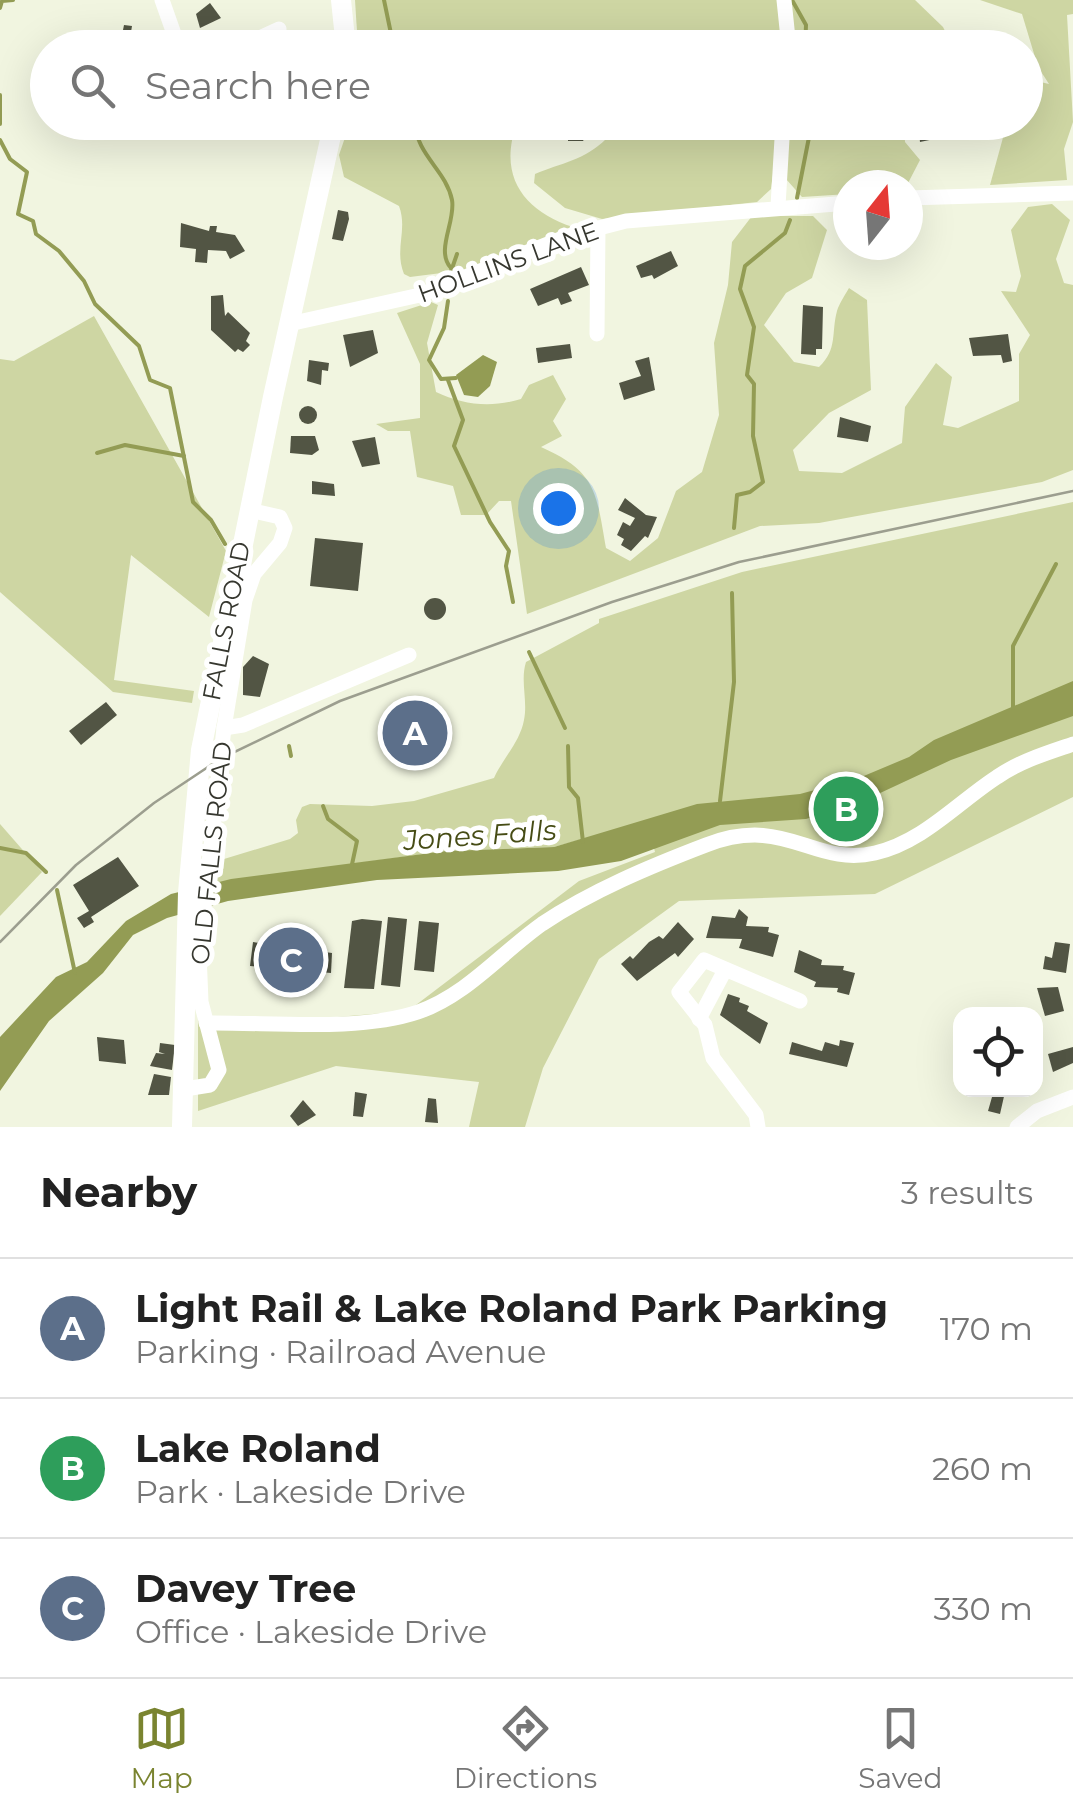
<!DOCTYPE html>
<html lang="en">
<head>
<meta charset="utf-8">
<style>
	:root { --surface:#fff; --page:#f6f6f6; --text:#222; --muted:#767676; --line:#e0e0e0; --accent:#7a8430 }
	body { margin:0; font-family:Montserrat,sans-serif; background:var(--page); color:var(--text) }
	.controls { position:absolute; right:30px; bottom:30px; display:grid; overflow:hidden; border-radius:20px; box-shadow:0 10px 40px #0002 }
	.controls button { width:90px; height:90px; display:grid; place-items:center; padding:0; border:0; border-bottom:2px solid var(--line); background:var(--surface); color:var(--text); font:50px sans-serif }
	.compass { position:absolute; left:833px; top:170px; width:90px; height:90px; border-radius:50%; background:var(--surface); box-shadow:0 10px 40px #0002; rotate:17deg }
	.you { position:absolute; left:558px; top:508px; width:35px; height:35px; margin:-25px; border:8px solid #fff; border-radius:50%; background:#1a73e8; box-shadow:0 0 0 15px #1a73e833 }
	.badge { display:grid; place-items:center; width:65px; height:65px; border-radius:50%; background:var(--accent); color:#fff; font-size:32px; font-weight:700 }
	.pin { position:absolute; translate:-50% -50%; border:5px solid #fff; box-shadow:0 2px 10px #0006 }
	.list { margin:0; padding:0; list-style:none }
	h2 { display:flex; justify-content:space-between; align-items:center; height:130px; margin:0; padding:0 40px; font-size:42px }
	h2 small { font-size:32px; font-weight:400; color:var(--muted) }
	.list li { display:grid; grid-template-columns:65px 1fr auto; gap:30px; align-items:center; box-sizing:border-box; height:140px; padding:0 40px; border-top:2px solid var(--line) }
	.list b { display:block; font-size:38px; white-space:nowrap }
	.list p { margin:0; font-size:32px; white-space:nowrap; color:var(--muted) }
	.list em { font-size:32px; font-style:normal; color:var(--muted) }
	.icon { flex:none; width:55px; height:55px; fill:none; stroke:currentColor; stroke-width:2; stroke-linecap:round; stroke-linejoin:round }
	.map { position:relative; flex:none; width:1073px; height:1127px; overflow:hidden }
	.search { position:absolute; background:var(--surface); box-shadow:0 10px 40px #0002; left:30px; right:30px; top:30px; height:110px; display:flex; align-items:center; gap:25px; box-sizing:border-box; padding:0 35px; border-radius:55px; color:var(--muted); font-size:38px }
	.sheet { height:550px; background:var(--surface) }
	nav { display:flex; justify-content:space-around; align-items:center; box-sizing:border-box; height:140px; border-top:2px solid var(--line); background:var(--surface); font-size:28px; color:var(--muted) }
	nav a { display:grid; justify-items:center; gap:5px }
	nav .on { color:var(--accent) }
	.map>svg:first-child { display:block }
</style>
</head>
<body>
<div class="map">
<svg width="1073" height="1127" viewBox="0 0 1073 1127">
	<rect width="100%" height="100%" fill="#f1f5e0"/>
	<g fill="#ced6a3">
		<polygon points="355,0 781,0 786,47 358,47"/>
		<polygon points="791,0 915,0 943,27 953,47 790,48"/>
		<polygon points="980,0 1073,0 1073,14 1067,15 1073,122 1064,149 1067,180 990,185 1007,123 1026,122 1026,87 1032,80 1049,84 1038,67 1022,14"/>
		<path d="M350,123H517C497,177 525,211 573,227L473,269L410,277L404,274C394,249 408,230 399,206L344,177L339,155Z"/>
		<path d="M605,123H780L771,189L757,202L602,219L565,208L534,183L535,174C561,163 585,160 606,139Z"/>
		<polygon points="788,123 913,123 904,127 905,142 920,160 907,185 848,185 848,194 802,197 786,179"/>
		<path d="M1052,204L1070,220L1056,259L1064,283L1073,285V470L1042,482L819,523L760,526L527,614L511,501H499L486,515H461L453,486L417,477L410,431H388L376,424L420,418V364L397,313L431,302L438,305L427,343L436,392C463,405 491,408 521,399L529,385L553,375L566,399L553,421L562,436L541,447C597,472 596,492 606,548L630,561L658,538L676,491L702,472L719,415L714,343L728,285L732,242L752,216H813L827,230L812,278L786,293L764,325L794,362L819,367C838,349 831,333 837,311C839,304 845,295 849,288L867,300L871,390L829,413L793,450L799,471L842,473L902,443L905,407L936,363L952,377L943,425L958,428L1019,401V354L1030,335L1001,291L1016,292L1021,276L1011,230L1028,207Z"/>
		<polygon points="94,316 226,551 209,617 131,555 114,680 194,691 192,703 113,692 0,592 0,359 14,361"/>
		<path d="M1073,502V797L875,894L679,901L599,959L543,1068L525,1127H469L479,1082L336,1066L198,1111V1018L337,1017L408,1011L579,881L655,852L647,821L554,847L446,851L215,883L217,865L224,859L290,839L298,833L296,820L302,807L310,804L372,806L414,801L494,778C503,758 520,742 524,720C528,700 520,681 526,662L599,623V619L742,572Z"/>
		<polygon points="0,824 42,872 0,916"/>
	</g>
	<g fill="#939c54">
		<polygon points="483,355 497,362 490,386 478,397 464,395 456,375"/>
		<polygon points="1073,681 1073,716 951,760 863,801 806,819 720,825 621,861 558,871 377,880 228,901 167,918 133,935 103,973 49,1021 0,1091 0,1037 56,977 87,962 126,921 171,894 231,879 446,851 554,847 697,804 800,794 859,778 909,757 934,740"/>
	</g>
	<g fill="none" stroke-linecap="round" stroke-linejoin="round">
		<g stroke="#939c54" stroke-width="4">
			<polyline points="384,0 394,48"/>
			<polyline points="792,0 806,25 805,48"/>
			<polyline points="0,8 2,1 13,0"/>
			<polyline points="0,95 0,124"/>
			<path d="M415,122C416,155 446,170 452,200C456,221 435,251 451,268"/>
			<polyline points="0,140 10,159 27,172 18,214 33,221 36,234 59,251 84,281 95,304 139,346 150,380 170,388 193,502 211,520 225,544"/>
			<polyline points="797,198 812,122"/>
			<polyline points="449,277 457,254"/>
			<polyline points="448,301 444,328 429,360 441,379 456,378"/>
			<polyline points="448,380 463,420 454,446 490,522 509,551 506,566 513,602"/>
			<polyline points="97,453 125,445 184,456"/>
			<polyline points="734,528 737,495 750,492 763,482 753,436 754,384 747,375 754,327 740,289 745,266 785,233 790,220"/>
			<polyline points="529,652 565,728"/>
			<polyline points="1013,708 1013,646 1056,564"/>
			<polyline points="289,746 291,756"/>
			<polyline points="568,746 569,787 578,798 583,842"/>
			<polyline points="720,801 734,682 732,593"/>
			<polyline points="323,806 328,819 357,841 351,869"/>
			<polyline points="0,848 26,853 46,872"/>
			<polyline points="57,890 75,973"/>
		</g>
	</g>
	<g fill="#525544">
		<polygon points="210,3 221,18 200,28 196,14"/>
		<polygon points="124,25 132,26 131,32 151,36 149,46 121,40"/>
		<polygon points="125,122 155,122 147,137 124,132"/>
		<polygon points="540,122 586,122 586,136 583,141 568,141 568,136 540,136"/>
		<polygon points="942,122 957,122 958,134 920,142 918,123"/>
		<polygon points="338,210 348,212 349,219 343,241 332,239"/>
		<polygon points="181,223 209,231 210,226 217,226 216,232 235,235 245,251 230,259 226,251 208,250 207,263 195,262 196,249 180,247"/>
		<polygon points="671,251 678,266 654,279 652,275 641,278 636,266"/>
		<polygon points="581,267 589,285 568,293 572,301 561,305 558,298 538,306 530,289"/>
		<polygon points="223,295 225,316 228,312 250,333 246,341 250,345 243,352 238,349 235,352 211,330 211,296"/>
		<polygon points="803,305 823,307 822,349 816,349 816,355 801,354"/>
		<polygon points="373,330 378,353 350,367 343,335"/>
		<polygon points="1008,334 1012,361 1003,363 1001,355 973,356 969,338"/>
		<polygon points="570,344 572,358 538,363 536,348"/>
		<polygon points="649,357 655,390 624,400 619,383 641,376 635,361"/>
		<polygon points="309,360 329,363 328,371 322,370 321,385 307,381"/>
		<circle cx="308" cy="415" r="9"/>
		<polygon points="840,417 871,426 868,442 837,437"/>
		<polygon points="291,436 315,436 319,450 312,455 290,453"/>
		<polygon points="375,437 380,464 362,467 352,441"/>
		<polygon points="312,481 334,484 335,496 312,494"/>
		<polygon points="625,498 646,515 657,517 648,538 645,536 631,551 621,545 624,539 617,535 623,522 630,526 635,518 618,510"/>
		<polygon points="315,538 363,543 358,591 310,586"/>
		<circle cx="435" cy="609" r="11"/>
		<polygon points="253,656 269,664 260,697 243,695 243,667"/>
		<polygon points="106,702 117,715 81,745 69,731"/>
		<polygon points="118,857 139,886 91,917 94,922 84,928 77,918 89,911 73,885"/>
		<polygon points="739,909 748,917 746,926 769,927 768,932 779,935 773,957 739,948 742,939 706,938 712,916 735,918"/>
		<polygon points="388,917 407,919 400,987 381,985"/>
		<polygon points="362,919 382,921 374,989 344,988 352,921"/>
		<polygon points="419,921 439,923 434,972 414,970"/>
		<polygon points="678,922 694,939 678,957 675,953 637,981 621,964 630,956 633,959 649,942 659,936 663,939"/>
		<polygon points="253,942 332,953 331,973 250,966"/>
		<polygon points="1055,942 1070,944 1066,973 1043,969 1045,956 1052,958"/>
		<polygon points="799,950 822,960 821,965 844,966 843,970 855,973 849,995 837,992 838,988 814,987 816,982 794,972"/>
		<polygon points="1058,987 1064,1011 1045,1016 1037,988"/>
		<polygon points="728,994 740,998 739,1002 749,1006 747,1011 768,1023 760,1044 720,1015"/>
		<polygon points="97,1037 124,1040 126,1064 99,1061"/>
		<polygon points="840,1040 854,1043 847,1067 789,1054 792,1042 822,1051 825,1042 839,1046"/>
		<polygon points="160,1043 175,1045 172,1070 150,1066 156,1053 165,1054 159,1052"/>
		<polygon points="1073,1047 1073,1063 1053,1072 1048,1054"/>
		<polygon points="154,1074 171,1077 169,1095 148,1095"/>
		<polygon points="966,1090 1005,1092 1000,1114 988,1111 992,1097"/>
		<polygon points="355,1092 367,1094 363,1117 353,1116"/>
		<polygon points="428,1098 436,1099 438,1123 425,1122"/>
		<polygon points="303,1100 316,1115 298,1126 290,1116"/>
	</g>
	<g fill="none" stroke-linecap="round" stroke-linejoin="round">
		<g stroke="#fff" stroke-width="15">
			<polyline points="162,0 179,48"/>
			<polyline points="784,0 789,48"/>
			<polyline points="238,48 279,29"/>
			<polyline points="908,198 1073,193"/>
			<polyline points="778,206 783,122"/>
			<polyline points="289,324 420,295 568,236 626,221 848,203"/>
			<polyline points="597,334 598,228"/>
			<polyline points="224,728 243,725 409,655"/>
			<polyline points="699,1019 725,970"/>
			<path d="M206,1023C270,1022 359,1032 418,1012C467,995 501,953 542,924C591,891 651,866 706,845C786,814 813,867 875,853C923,842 957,803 997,777C1020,761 1047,753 1073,744"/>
			<polyline points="185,1089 210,1085 219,1070 201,1002 199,953 224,728 245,600 254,574 280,543 285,528 280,517 249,510"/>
			<polyline points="758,1127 756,1115 713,1058 705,1025 679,992 704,960 800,1001"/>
			<polyline points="1017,1127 1037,1111 1073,1097"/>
		</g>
		<g stroke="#fff" stroke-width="20">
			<polyline points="341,0 346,48"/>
			<polyline points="182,1127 188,893 201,750 273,397 334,122"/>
		</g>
		<polyline stroke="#9c9e8f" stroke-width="2.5" points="0,942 76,865 154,803 220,759 340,701 612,602 739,562 1073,491"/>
	</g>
	<g text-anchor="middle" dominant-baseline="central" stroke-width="10" stroke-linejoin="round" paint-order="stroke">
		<g font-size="25" fill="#36372f" stroke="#fff">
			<text transform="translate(508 262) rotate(-20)">HOLLINS LANE</text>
			<text transform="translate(226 621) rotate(-79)">FALLS ROAD</text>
			<text transform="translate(211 853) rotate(-84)">OLD FALLS ROAD</text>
		</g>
		<g font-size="28" font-style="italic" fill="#464c15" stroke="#fff">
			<text transform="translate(480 835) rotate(-4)">Jones Falls</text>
		</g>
	</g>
</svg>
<div class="controls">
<button><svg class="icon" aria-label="locate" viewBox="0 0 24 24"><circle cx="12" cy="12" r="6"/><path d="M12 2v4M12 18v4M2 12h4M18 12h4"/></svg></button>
</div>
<svg class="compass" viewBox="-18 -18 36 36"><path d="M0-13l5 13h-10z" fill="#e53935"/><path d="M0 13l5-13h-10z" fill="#767676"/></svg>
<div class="you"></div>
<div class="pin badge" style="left:415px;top:733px;background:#5c6f8a">A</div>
<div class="pin badge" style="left:846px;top:809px;background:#2e9e5b">B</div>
<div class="pin badge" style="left:291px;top:960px;background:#5c6f8a">C</div>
<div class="search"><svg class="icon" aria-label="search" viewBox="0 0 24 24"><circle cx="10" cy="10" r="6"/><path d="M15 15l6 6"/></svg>Search here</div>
</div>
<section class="sheet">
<h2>Nearby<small>3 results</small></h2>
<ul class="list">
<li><span class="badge" style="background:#5c6f8a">A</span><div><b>Light Rail &amp; Lake Roland Park Parking</b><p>Parking · Railroad Avenue</p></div><em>170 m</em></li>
<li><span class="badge" style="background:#2e9e5b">B</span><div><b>Lake Roland</b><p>Park · Lakeside Drive</p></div><em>260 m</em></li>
<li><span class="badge" style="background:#5c6f8a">C</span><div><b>Davey Tree</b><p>Office · Lakeside Drive</p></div><em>330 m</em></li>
</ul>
</section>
<nav>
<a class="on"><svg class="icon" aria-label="map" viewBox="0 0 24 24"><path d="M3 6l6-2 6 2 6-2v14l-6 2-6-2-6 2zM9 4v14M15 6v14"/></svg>Map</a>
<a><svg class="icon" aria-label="directions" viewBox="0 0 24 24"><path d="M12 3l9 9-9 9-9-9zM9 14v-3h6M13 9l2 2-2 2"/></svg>Directions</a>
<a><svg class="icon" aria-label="saved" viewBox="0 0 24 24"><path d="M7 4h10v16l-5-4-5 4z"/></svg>Saved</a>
</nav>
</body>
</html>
